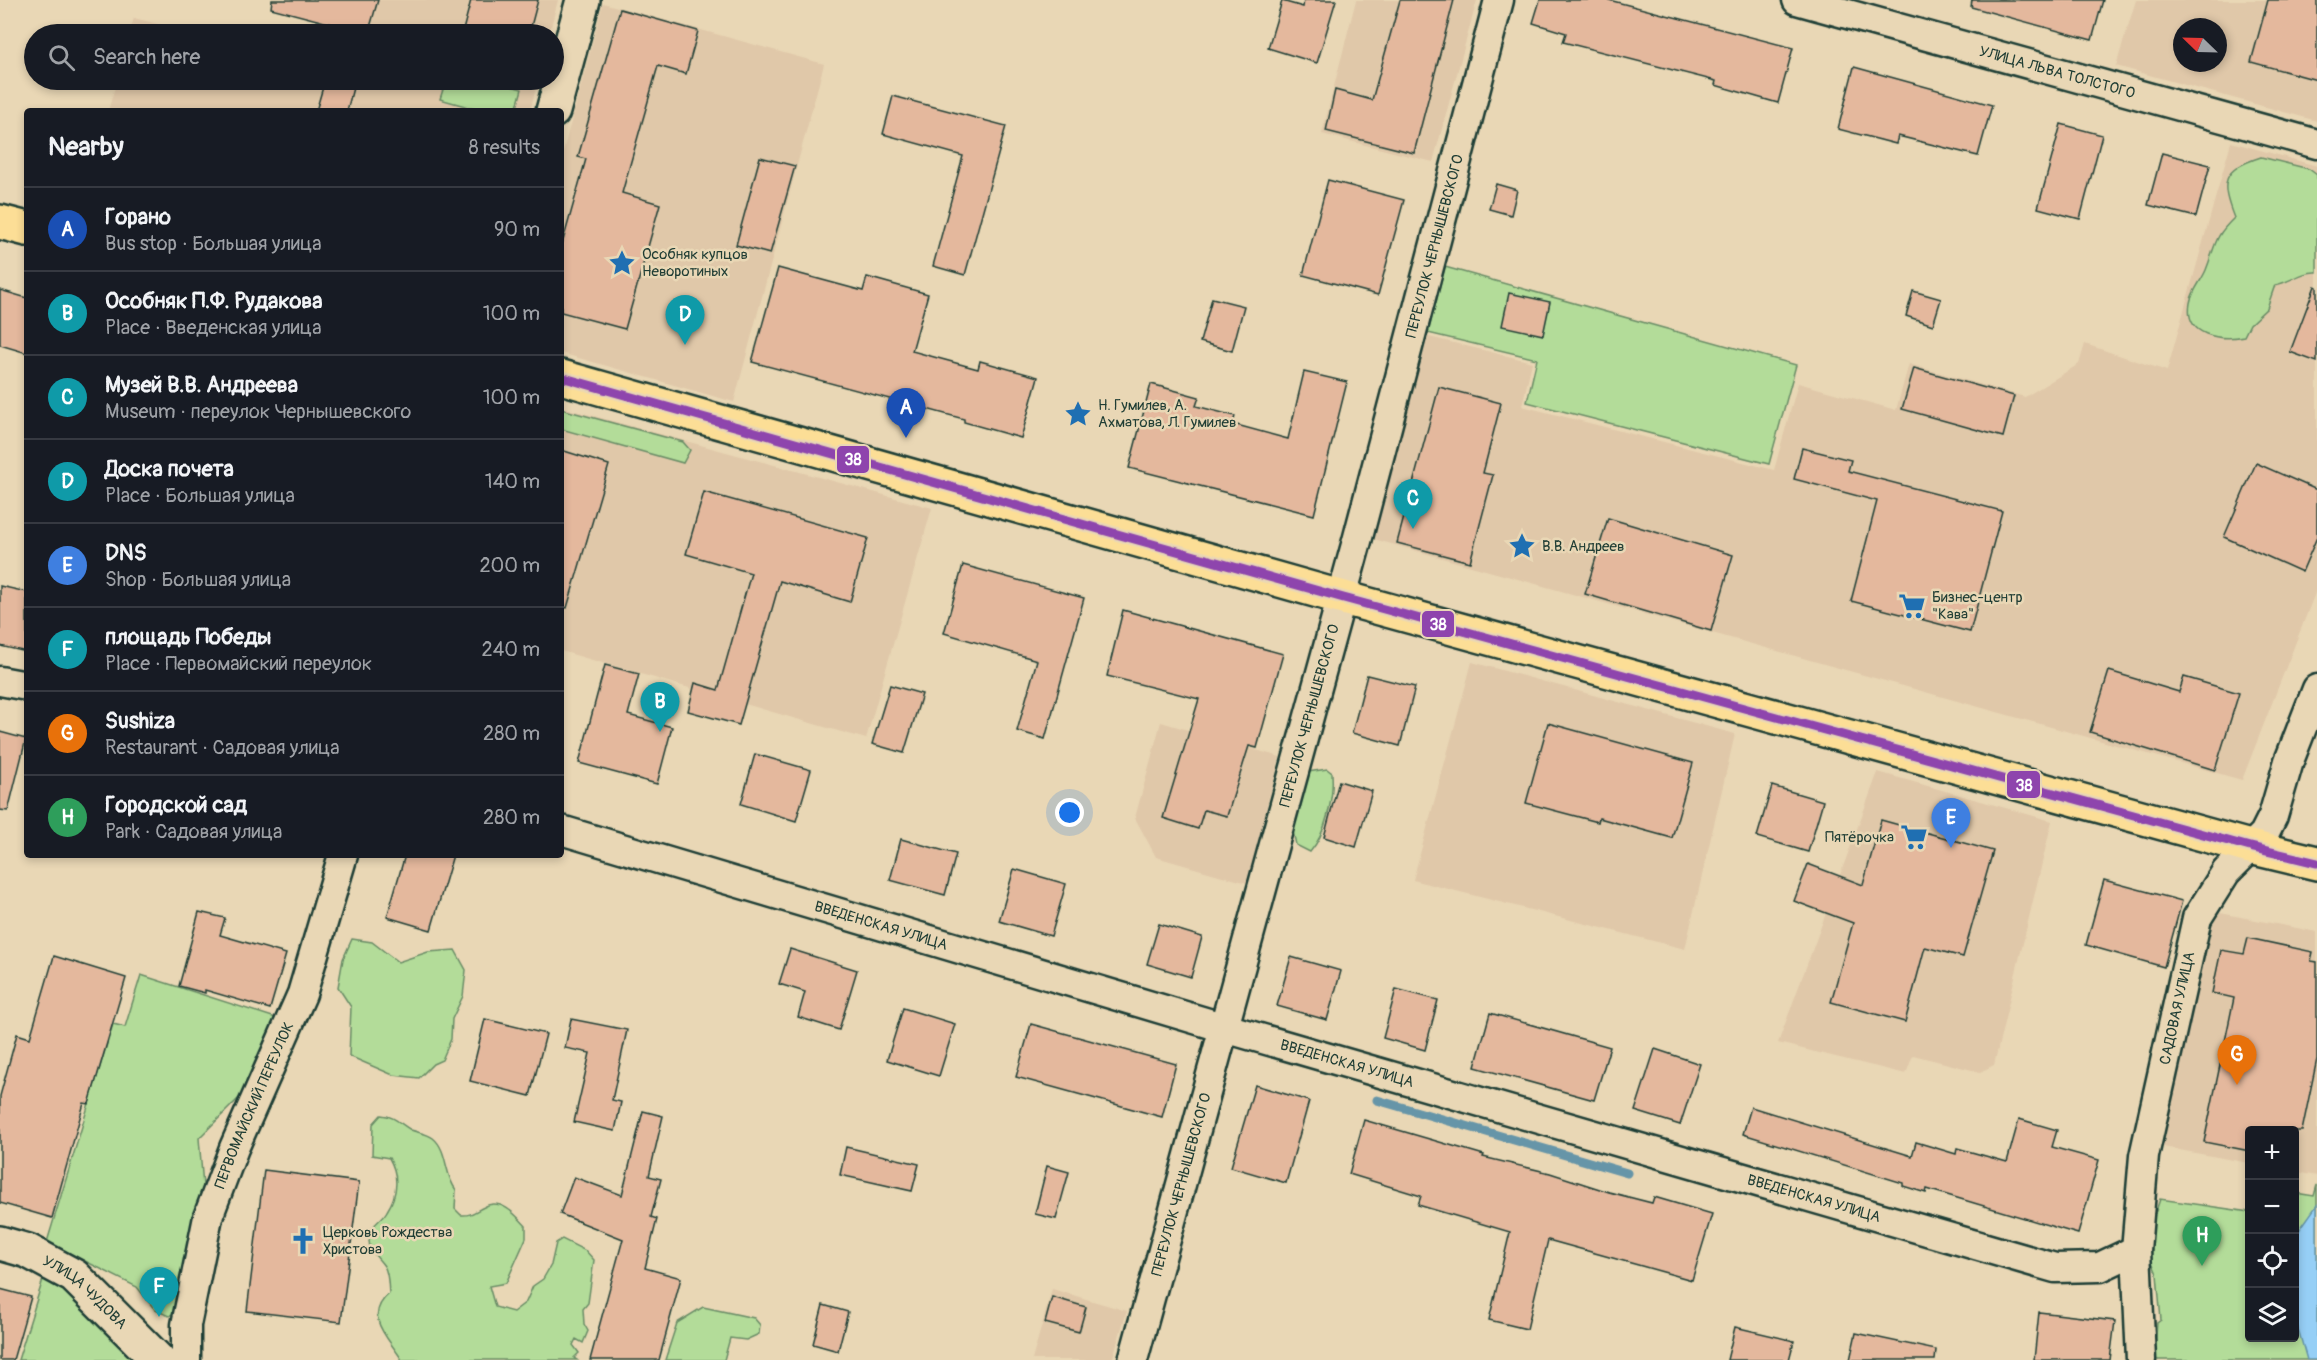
<!DOCTYPE html>
<html lang="en">
<head>
<meta charset="utf-8">
<style>
	:root { --surface:#171b24; --page:#242831; --text:#f1f3f6; --muted:#9ea1a6; --line:#363941; --accent:#1a73e8 }
	body { margin:0; font-family:Pangolin,sans-serif; background:var(--page); color:var(--text) }
	.controls { position:absolute; right:18px; bottom:18px; display:grid; overflow:hidden; border-radius:6px; box-shadow:0 3px 9px #0003 }
	.controls button { width:54px; height:54px; display:grid; place-items:center; padding:0; border:0; border-bottom:2px solid var(--line); background:var(--surface); color:var(--text); font:30px sans-serif }
	.compass { position:absolute; left:2173px; top:18px; width:54px; height:54px; border-radius:50%; background:var(--surface); box-shadow:0 3px 9px #0003; rotate:293deg }
	.you { position:absolute; left:1070px; top:813px; width:21px; height:21px; margin:-15px; border:4px solid #fff; border-radius:50%; background:#1a73e8; box-shadow:0 0 0 9px #1a73e833 }
	.badge { display:grid; place-items:center; width:39px; height:39px; border-radius:50%; background:var(--accent); color:#fff; font-size:20px; font-weight:700 }
	.pin { position:absolute; translate:-50% -50px; filter:drop-shadow(0 2px 3px #0008) }
	.pin::after { content:''; position:absolute; top:32px; width:21px; height:18px; background:inherit; clip-path:polygon(0 0,100% 0,50% 100%) }
	.list { margin:0; padding:0; list-style:none }
	h2 { display:flex; justify-content:space-between; align-items:center; height:78px; margin:0; padding:0 24px; font-size:26px }
	h2 small { font-size:20px; font-weight:400; color:var(--muted) }
	.list li { display:grid; grid-template-columns:39px 1fr auto; gap:18px; align-items:center; box-sizing:border-box; height:84px; padding:0 24px; border-top:2px solid var(--line) }
	.list b { display:block; font-size:22px; white-space:nowrap }
	.list p { margin:0; font-size:20px; white-space:nowrap; color:var(--muted) }
	.list em { font-size:20px; font-style:normal; color:var(--muted) }
	.icon { flex:none; width:33px; height:33px; fill:none; stroke:currentColor; stroke-width:2; stroke-linecap:round; stroke-linejoin:round }
	.map { position:relative; flex:none; width:2317px; height:1360px; overflow:hidden }
	.search { position:absolute; background:var(--surface); box-shadow:0 3px 9px #0003; left:24px; top:24px; width:540px; height:66px; display:flex; align-items:center; gap:15px; box-sizing:border-box; padding:0 21px; border-radius:33px; color:var(--muted); font-size:22px }
	.panel { position:absolute; background:var(--surface); box-shadow:0 3px 9px #0003; left:24px; top:108px; width:540px; height:750px; border-radius:6px }
	.map>svg:first-child { display:block }
</style>
</head>
<body>
<div class="map">
<svg width="2317" height="1360" viewBox="0 0 2317 1360">
	<rect width="100%" height="100%" fill="#e9d7b5"/>
	<filter id="ink" filterUnits="userSpaceOnUse"><feTurbulence type="fractalNoise" baseFrequency=".0167" numOctaves="2"/><feDisplacementMap in="SourceGraphic" scale="12" xChannelSelector="R" yChannelSelector="G"/><feConvolveMatrix kernelMatrix="1 2 1 2 8 2 1 2 1" color-interpolation-filters="sRGB"/></filter>
	<g filter="url(#ink)">
		<g fill="#e0c8a9" fill-rule="evenodd">
			<polygon points="346,0 558,0 549,34 337,34"/>
			<polygon points="1356,0 1477,0 1433,162 1322,134"/>
			<path d="M2136,0H2317V121L2116,66ZM2182,27H2218V63H2182Z"/>
			<polygon points="603,3 824,64 734,402 561,353 561,159"/>
			<polygon points="134,18 197,34 129,34"/>
			<polygon points="117,80 538,80 530,111 108,111"/>
			<polygon points="2231,142 2317,166 2317,588 2242,780 1370,538 1425,336 1532,362 1522,406 1774,470 1798,383 1896,410 1909,364 2025,397 2079,364 2085,344 2167,371"/>
			<polygon points="561,407 932,508 866,739 561,651"/>
			<polygon points="1472,662 1735,734 1685,949 1413,880"/>
			<polygon points="1161,722 1280,757 1247,883 1156,857 1135,818"/>
			<polygon points="1878,772 2052,821 1994,1065 1980,1072 1913,1055 1906,1074 1778,1043"/>
			<polygon points="2210,911 2317,932 2317,1176 2295,1172 2294,1130 2250,1130 2249,1163 2158,1146"/>
			<polygon points="1052,1289 1127,1311 1112,1360 1032,1360"/>
		</g>
		<g fill="#b3dc99" stroke="#698c66" stroke-width="1.5">
			<polygon points="446,80 488,80 522,89 516,111 483,111 440,99"/>
			<path d="M2261,157L2309,169L2317,175V272C2302,271 2291,282 2275,285L2267,308L2250,324L2244,336C2220,341 2184,336 2190,303C2192,291 2202,280 2206,270C2216,245 2213,238 2234,218C2220,182 2221,170 2261,157Z"/>
			<polygon points="1445,267 1796,365 1769,464 1527,402 1537,359 1428,333"/>
			<polygon points="561,409 683,442 690,450 683,463 561,429"/>
			<path d="M1327,769L1332,773C1334,797 1326,834 1310,852L1296,845L1292,826L1308,772Z"/>
			<polygon points="352,939 372,942 398,962 428,952 455,950 466,970 463,996 452,1019 451,1039 442,1060 433,1064 419,1078 393,1075 349,1056 351,1007 338,987 343,959"/>
			<polygon points="141,975 282,1020 246,1091 199,1138 204,1198 175,1312 169,1316 155,1310 137,1287 47,1242 113,1024 125,1027"/>
			<path d="M381,1115C395,1116 400,1124 411,1130C419,1133 427,1133 433,1138C448,1150 444,1175 456,1190L455,1209L461,1215C471,1216 475,1211 484,1207C500,1197 516,1215 526,1226V1238L506,1283L489,1286L495,1307L513,1312L526,1302L533,1286L543,1279L551,1265L556,1243L562,1239L586,1251L594,1260L588,1303L583,1309L584,1324L588,1331L583,1343L576,1339L573,1345L579,1353L574,1358L577,1360H402C389,1338 362,1317 389,1294C388,1285 389,1274 384,1266C378,1257 368,1251 369,1238C370,1224 382,1221 387,1211C398,1194 399,1175 389,1158L372,1155L373,1124Z"/>
			<polygon points="2317,1185 2317,1360 2154,1360 2157,1323 2161,1320 2157,1274 2150,1257 2153,1220 2160,1199 2249,1212 2250,1338 2294,1338 2295,1193 2314,1196"/>
			<polygon points="45,1273 75,1293 142,1360 18,1360"/>
			<polygon points="703,1307 754,1318 760,1325 759,1334 746,1340 730,1338 724,1360 665,1360 677,1323"/>
		</g>
		<polygon fill="#96cff6" stroke="#6695a8" stroke-width="1.5" points="2317,1205 2317,1360 2307,1360 2295,1318 2295,1236"/>
		<g fill="none" stroke-linecap="round" stroke-linejoin="round">
			<polyline stroke="#6695a8" stroke-width="9" points="1377,1100 1627,1173"/>
		</g>
		<g fill="#e4b89d" stroke="#1f3d34" stroke-width="1.5">
			<polygon points="272,0 378,0 368,34 337,34 340,26 271,8"/>
			<polygon points="471,0 538,0 529,34 462,34"/>
			<polygon points="1304,0 1336,0 1317,63 1268,48 1282,1 1303,7"/>
			<polygon points="1400,0 1454,0 1414,153 1326,131 1335,90 1372,100"/>
			<polygon points="1540,0 1609,0 1793,48 1778,103 1715,85 1716,81 1563,42 1566,33 1533,23"/>
			<polygon points="1972,0 2103,0 2092,40 1971,7"/>
			<polygon points="2268,0 2317,0 2317,80 2251,62"/>
			<polygon points="620,9 698,31 686,74 658,66 622,193 660,204 625,329 561,312 561,248 586,159 578,157"/>
			<polygon points="1854,67 1992,105 1978,156 1898,136 1896,144 1838,129"/>
			<polygon points="325,80 355,80 347,111 316,111"/>
			<polygon points="893,96 1006,126 965,275 933,266 963,156 883,134"/>
			<polygon points="2061,124 2102,135 2080,219 2038,208"/>
			<polygon points="2162,153 2210,165 2196,217 2148,205"/>
			<polygon points="760,157 795,166 770,254 736,245"/>
			<polygon points="1328,180 1404,200 1378,295 1303,275"/>
			<polygon points="1496,184 1517,190 1511,215 1489,209"/>
			<polygon points="778,268 863,291 867,277 928,294 912,351 978,369 980,361 1038,377 1021,438 964,422 964,419 752,362"/>
			<polygon points="2315,286 2317,287 2317,362 2290,352"/>
			<polygon points="0,290 27,298 27,353 0,345"/>
			<polygon points="1913,291 1941,299 1933,325 1906,316"/>
			<polygon points="1509,293 1550,302 1543,335 1502,326"/>
			<polygon points="1212,298 1244,306 1232,351 1200,342"/>
			<polygon points="1914,368 2014,396 2003,437 1902,409"/>
			<polygon points="1304,372 1347,382 1314,515 1129,468 1151,384 1199,397 1196,406 1235,416 1233,424 1288,439"/>
			<polygon points="1439,387 1501,403 1483,473 1493,475 1470,562 1397,543"/>
			<polygon points="1802,448 1851,460 1848,471 2002,511 1970,632 1851,601 1877,501 1794,479"/>
			<polygon points="561,450 609,465 567,608 561,607"/>
			<polygon points="2256,463 2317,490 2317,537 2302,572 2224,537"/>
			<polygon points="704,492 868,538 850,602 780,581 739,725 688,711 695,683 718,690 751,573 686,554"/>
			<polygon points="1608,518 1733,555 1711,631 1585,594"/>
			<polygon points="963,565 1084,598 1045,739 1017,731 1037,660 944,633"/>
			<polygon points="0,586 27,592 27,652 0,646"/>
			<polygon points="1123,610 1283,654 1257,748 1249,746 1227,816 1204,810 1198,829 1163,818 1199,699 1107,676"/>
			<polygon points="605,665 639,674 628,715 672,727 657,784 579,763"/>
			<polygon points="2109,671 2179,692 2184,677 2239,693 2215,770 2090,732"/>
			<polygon points="1367,675 1415,687 1400,746 1352,733"/>
			<polygon points="890,685 922,694 904,753 872,744"/>
			<polygon points="1548,723 1693,763 1672,838 1599,818 1598,822 1526,803"/>
			<polygon points="0,732 26,739 8,811 0,810"/>
			<polygon points="755,754 811,770 796,821 741,804"/>
			<polygon points="1339,781 1372,791 1356,847 1324,837"/>
			<polygon points="1772,786 1823,801 1808,852 1757,837"/>
			<polygon points="1881,820 1993,851 1963,957 1925,947 1905,1022 1831,1002 1853,923 1794,901 1808,864 1863,885"/>
			<polygon points="901,839 956,854 945,895 890,880"/>
			<polygon points="405,855 453,855 431,930 387,917"/>
			<polygon points="1014,869 1066,884 1051,936 999,921"/>
			<polygon points="2104,880 2182,901 2164,967 2086,945"/>
			<polygon points="199,912 225,918 220,935 286,954 270,1009 205,990 205,993 179,986"/>
			<polygon points="1159,924 1202,937 1191,977 1147,964"/>
			<polygon points="2248,938 2313,952 2311,961 2317,962 2317,1059 2302,1131 2250,1131 2250,1151 2204,1142 2234,998 2212,993 2221,950 2244,954"/>
			<polygon points="790,949 857,970 839,1030 798,1017 805,992 779,984"/>
			<polygon points="54,956 126,978 89,1104 84,1103 52,1218 0,1203 0,1096 17,1034 30,1038"/>
			<polygon points="1291,957 1341,971 1327,1020 1277,1006"/>
			<polygon points="1396,989 1438,1000 1425,1050 1383,1038"/>
			<polygon points="903,1008 955,1024 939,1076 887,1060"/>
			<polygon points="1490,1013 1610,1047 1594,1100 1475,1067"/>
			<polygon points="485,1019 546,1034 530,1096 470,1081"/>
			<polygon points="571,1019 627,1030 612,1100 621,1102 615,1131 574,1122 590,1053 565,1048"/>
			<polygon points="1031,1024 1176,1064 1162,1117 1016,1077"/>
			<polygon points="1655,1049 1700,1064 1680,1125 1635,1111"/>
			<polygon points="1255,1085 1309,1101 1286,1183 1231,1167"/>
			<polygon points="1751,1107 1912,1156 1916,1142 1956,1154 1957,1148 2007,1162 2019,1119 2057,1130 2052,1147 2099,1160 2078,1234 1927,1189 1926,1193 1903,1186 1903,1183 1743,1134"/>
			<polygon points="643,1111 663,1116 649,1176 661,1179 651,1217 657,1219 645,1268 681,1278 659,1360 590,1360 623,1239 560,1214 574,1177 622,1195"/>
			<polygon points="1364,1120 1484,1155 1483,1157 1550,1173 1609,1192 1652,1203 1654,1197 1712,1214 1692,1280 1548,1240 1527,1329 1489,1320 1510,1232 1418,1205 1421,1196 1349,1174"/>
			<polygon points="846,1147 919,1164 912,1191 840,1175"/>
			<polygon points="1047,1166 1069,1172 1056,1219 1035,1214"/>
			<polygon points="264,1170 359,1182 341,1322 247,1311"/>
			<polygon points="0,1289 31,1297 13,1360 0,1360"/>
			<polygon points="1052,1297 1086,1307 1079,1332 1045,1323"/>
			<polygon points="823,1305 848,1312 838,1351 813,1344"/>
			<polygon points="2039,1312 2115,1321 2110,1360 2034,1360"/>
			<polygon points="1735,1327 1794,1341 1789,1360 1727,1360"/>
			<polygon points="1856,1333 1936,1350 1935,1360 1850,1360"/>
		</g>
		<g fill="none" stroke-linecap="round" stroke-linejoin="round">
			<defs>
				<g id="street">
					<path id="s1" d="M1797,0L2317,144"/>
					<polyline points="0,681 27,686"/>
					<path id="s2" d="M561,830L1225,1028L2055,1268L2100,1267L2136,1250"/>
					<path id="s3" d="M186,1360V1325L208,1217L234,1148L302,994L343,855"/>
					<path id="s4" d="M1133,1360L1357,541L1499,0"/>
					<path id="s5" d="M2141,1360L2136,1250L2144,1156L2197,918L2226,872L2264,834L2273,816L2289,761L2317,689"/>
				</g>
				<g id="secondary">
					<polyline points="553,111 583,0"/>
					<path id="s6" d="M0,1243L28,1251L74,1276L158,1360"/>
				</g>
				<g id="primary">
					<polyline points="0,222 27,229"/>
					<polyline points="561,377 1340,597 2250,847 2317,863"/>
				</g>
			</defs>
			<use href="#street" stroke="#1f3d34" stroke-width="33"/>
			<use href="#secondary" stroke="#1f3d34" stroke-width="38"/>
			<use href="#primary" stroke="#1f3d34" stroke-width="38"/>
			<use href="#street" stroke="#e9d7b5" stroke-width="28"/>
			<use href="#secondary" stroke="#e9d7b5" stroke-width="33"/>
			<use href="#primary" stroke="#fcde96" stroke-width="33"/>
			<defs>
				<polyline id="bus-1" points="561,377 1340,597 2250,847 2317,863"/>
			</defs>
			<use href="#bus-1" stroke="#e9d7b5" stroke-width="14"/>
			<use href="#bus-1" stroke="#8e44ad" stroke-width="9"/>
		</g>
	</g>
	<defs>
		<symbol id="sight-bare" viewBox="-9 -9 18 18"><path d="M0-6L1.8-2.2L6-1.7L2.9 1.2L3.7 5.4L0 3.3L-3.7 5.4L-2.9 1.2L-6-1.7L-1.8-2.2Z" fill="#1f6fb2" stroke="#e9d7b5" stroke-width="2.5" paint-order="stroke"/></symbol>
		<symbol id="supermarket-bare" viewBox="-9 -9 18 18"><path d="M-6-5.5h2.5l.6 2H6L4.5 2H-2.5L-4.4-4H-6ZM-1.5 3.2a1.3 1.3 0 1 0 .1 0ZM3 3.2a1.3 1.3 0 1 0 .1 0Z" fill="#1f6fb2" stroke="#e9d7b5" stroke-width="2.5" paint-order="stroke"/></symbol>
		<symbol id="church-bare" viewBox="-9 -9 18 18"><path d="M-1.2-6h2.4v3.5h3.3v2.4h-3.3V6h-2.4V-.1h-3.3v-2.4h3.3Z" fill="#1f6fb2" stroke="#e9d7b5" stroke-width="2.5" paint-order="stroke"/></symbol>
	</defs>
	<g fill-rule="evenodd">
		<use href="#sight-bare" x="603" y="244" width="38" height="38"/>
		<use href="#sight-bare" x="1059" y="395" width="38" height="38"/>
		<use href="#sight-bare" x="1503" y="527" width="38" height="38"/>
		<use href="#supermarket-bare" x="1893" y="587" width="38" height="38"/>
		<use href="#supermarket-bare" x="1895" y="818" width="38" height="38"/>
		<use href="#church-bare" x="284" y="1222" width="38" height="38"/>
	</g>
	<g text-anchor="middle" dominant-baseline="central" stroke-width="5" stroke-linejoin="round" paint-order="stroke">
		<g font-size="15" fill="#1f3d34" stroke="#e9d7b5">
			<text stroke="none"><textPath href="#s1" startOffset="270">УЛИЦА ЛЬВА ТОЛСТОГО</textPath></text>
			<text stroke="none"><textPath href="#s4" startOffset="1154">ПЕРЕУЛОК ЧЕРНЫШЕВСКОГО</textPath></text>
			<text stroke="none"><textPath href="#s4" startOffset="668">ПЕРЕУЛОК ЧЕРНЫШЕВСКОГО</textPath></text>
			<text stroke="none"><textPath href="#s2" startOffset="334">ВВЕДЕНСКАЯ УЛИЦА</textPath></text>
			<text stroke="none"><textPath href="#s5" startOffset="356">САДОВАЯ УЛИЦА</textPath></text>
			<text stroke="none"><textPath href="#s2" startOffset="820">ВВЕДЕНСКАЯ УЛИЦА</textPath></text>
			<text stroke="none"><textPath href="#s3" startOffset="266">ПЕРВОМАЙСКИЙ ПЕРЕУЛОК</textPath></text>
			<text stroke="none"><textPath href="#s4" startOffset="182">ПЕРЕУЛОК ЧЕРНЫШЕВСКОГО</textPath></text>
			<text stroke="none"><textPath href="#s2" startOffset="1306">ВВЕДЕНСКАЯ УЛИЦА</textPath></text>
			<text stroke="none"><textPath href="#s6" startOffset="100">УЛИЦА ЧУДОВА</textPath></text>
		</g>
		<g font-size="15" fill="#1f3d34" stroke="#e9d7b5" text-anchor="start">
			<text x="642" y="254">Особняк купцов<tspan x="642" dy="17">Неворотиных</tspan></text>
			<text x="1098" y="405">Н. Гумилев, А.<tspan x="1098" dy="17">Ахматова, Л. Гумилев</tspan></text>
			<text x="1542" y="546">В.В. Андреев</text>
			<text x="1932" y="597">Бизнес-центр<tspan x="1932" dy="17">"Кава"</tspan></text>
			<text x="1894" y="837" text-anchor="end">Пятёрочка</text>
			<text x="323" y="1232">Церковь Рождества<tspan x="323" dy="17">Христова</tspan></text>
		</g>
	</g>
	<g stroke="#e9d7b5" stroke-width="2">
		<rect x="836" y="445" width="34" height="29" rx="6" fill="#8e44ad"/>
		<rect x="1421" y="610" width="34" height="28" rx="6" fill="#8e44ad"/>
		<rect x="2006" y="770" width="35" height="29" rx="6" fill="#8e44ad"/>
	</g>
	<g font-size="16" text-anchor="middle" font-weight="bold" fill="#fff">
		<text x="853" y="465">38</text>
		<text x="1438" y="630">38</text>
		<text x="2024" y="791">38</text>
	</g>
</svg>
<div class="controls">
<button>+</button>
<button>−</button>
<button><svg class="icon" aria-label="locate" viewBox="0 0 24 24"><circle cx="12" cy="12" r="6"/><path d="M12 2v4M12 18v4M2 12h4M18 12h4"/></svg></button>
<button><svg class="icon" aria-label="layers" viewBox="0 0 24 24"><path d="M12 4l9 5-9 5-9-5zM3 14l9 5 9-5"/></svg></button>
</div>
<svg class="compass" viewBox="-18 -18 36 36"><path d="M0-13l5 13h-10z" fill="#e53935"/><path d="M0 13l5-13h-10z" fill="#9ea1a6"/></svg>
<div class="you"></div>
<div class="pin badge" style="left:906px;top:438px;background:#1a4fb4">A</div>
<div class="pin badge" style="left:660px;top:732px;background:#0f9aa8">B</div>
<div class="pin badge" style="left:1413px;top:529px;background:#0f9aa8">C</div>
<div class="pin badge" style="left:685px;top:345px;background:#0f9aa8">D</div>
<div class="pin badge" style="left:1951px;top:848px;background:#3f7fe0">E</div>
<div class="pin badge" style="left:159px;top:1317px;background:#0f9aa8">F</div>
<div class="pin badge" style="left:2237px;top:1085px;background:#e8710a">G</div>
<div class="pin badge" style="left:2202px;top:1266px;background:#2e9e5b">H</div>
<div class="search"><svg class="icon" aria-label="search" viewBox="0 0 24 24"><circle cx="10" cy="10" r="6"/><path d="M15 15l6 6"/></svg>Search here</div>
<section class="panel">
<h2>Nearby<small>8 results</small></h2>
<ul class="list">
<li><span class="badge" style="background:#1a4fb4">A</span><div><b>Горано</b><p>Bus stop · Большая улица</p></div><em>90 m</em></li>
<li><span class="badge" style="background:#0f9aa8">B</span><div><b>Особняк П.Ф. Рудакова</b><p>Place · Введенская улица</p></div><em>100 m</em></li>
<li><span class="badge" style="background:#0f9aa8">C</span><div><b>Музей В.В. Андреева</b><p>Museum · переулок Чернышевского</p></div><em>100 m</em></li>
<li><span class="badge" style="background:#0f9aa8">D</span><div><b>Доска почета</b><p>Place · Большая улица</p></div><em>140 m</em></li>
<li><span class="badge" style="background:#3f7fe0">E</span><div><b>DNS</b><p>Shop · Большая улица</p></div><em>200 m</em></li>
<li><span class="badge" style="background:#0f9aa8">F</span><div><b>площадь Победы</b><p>Place · Первомайский переулок</p></div><em>240 m</em></li>
<li><span class="badge" style="background:#e8710a">G</span><div><b>Sushiza</b><p>Restaurant · Садовая улица</p></div><em>280 m</em></li>
<li><span class="badge" style="background:#2e9e5b">H</span><div><b>Городской сад</b><p>Park · Садовая улица</p></div><em>280 m</em></li>
</ul>
</section>
</div>
</body>
</html>
